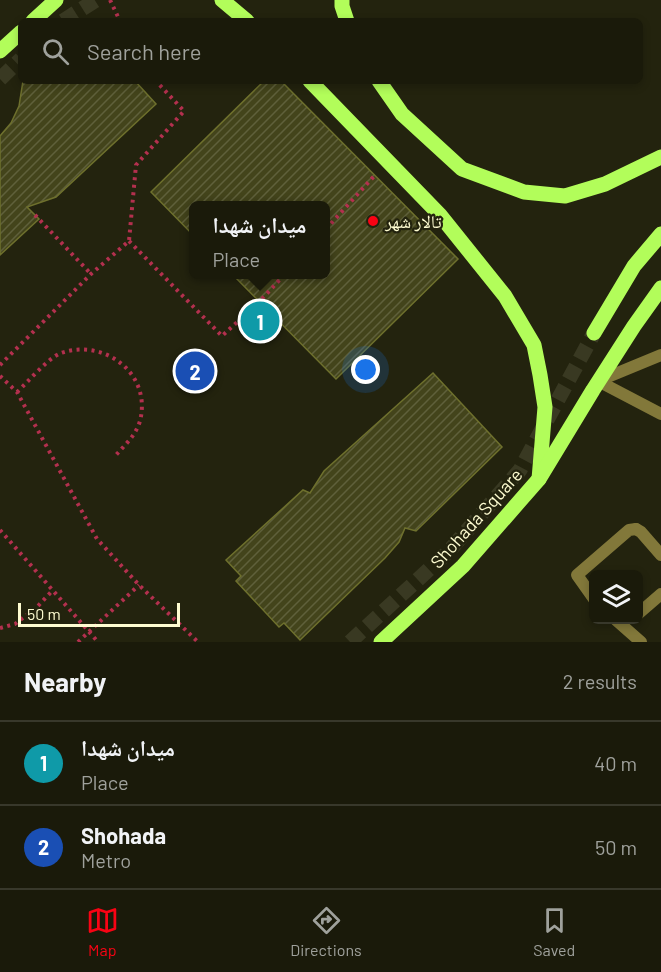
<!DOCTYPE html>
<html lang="en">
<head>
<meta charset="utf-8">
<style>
	:root { --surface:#1a1a0a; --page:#272718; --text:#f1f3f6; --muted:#9fa19c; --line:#38382b; --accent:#f80314 }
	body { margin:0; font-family:Barlow,"Noto Naskh Arabic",sans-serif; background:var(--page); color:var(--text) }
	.controls { position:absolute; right:18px; bottom:18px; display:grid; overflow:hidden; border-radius:9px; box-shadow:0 3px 9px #0003 }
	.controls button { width:54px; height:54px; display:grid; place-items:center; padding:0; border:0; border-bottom:2px solid var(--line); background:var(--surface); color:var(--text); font:30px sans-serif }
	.scale { position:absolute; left:18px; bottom:15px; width:162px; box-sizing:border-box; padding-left:6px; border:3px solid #fefcd1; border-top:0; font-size:16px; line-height:21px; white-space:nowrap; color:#fefcd1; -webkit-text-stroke:4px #23230e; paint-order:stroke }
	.you { position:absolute; left:366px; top:370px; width:21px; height:21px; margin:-15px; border:4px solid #fff; border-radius:50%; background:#1a73e8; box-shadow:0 0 0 9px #1a73e833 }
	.badge { display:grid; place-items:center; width:39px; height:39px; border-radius:50%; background:var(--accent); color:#fff; font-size:20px; font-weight:700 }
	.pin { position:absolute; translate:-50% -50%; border:3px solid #fff; box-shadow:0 2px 6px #0006 }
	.popup { position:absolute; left:189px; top:201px; width:141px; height:78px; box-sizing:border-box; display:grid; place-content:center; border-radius:9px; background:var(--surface); filter:drop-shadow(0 2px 4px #0005); font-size:20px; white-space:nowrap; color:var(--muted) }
	.popup b { font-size:22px; color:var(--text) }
	.popup::after { content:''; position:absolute; left:50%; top:100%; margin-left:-12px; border:12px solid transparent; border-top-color:var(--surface) }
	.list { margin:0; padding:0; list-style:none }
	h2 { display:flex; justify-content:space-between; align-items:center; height:78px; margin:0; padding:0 24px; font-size:26px }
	h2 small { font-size:20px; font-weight:400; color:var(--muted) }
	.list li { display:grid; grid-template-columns:39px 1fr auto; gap:18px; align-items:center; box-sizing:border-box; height:84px; padding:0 24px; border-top:2px solid var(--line) }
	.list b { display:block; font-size:22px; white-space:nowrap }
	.list p { margin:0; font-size:20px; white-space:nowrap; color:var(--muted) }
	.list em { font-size:20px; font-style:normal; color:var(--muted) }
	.icon { flex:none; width:33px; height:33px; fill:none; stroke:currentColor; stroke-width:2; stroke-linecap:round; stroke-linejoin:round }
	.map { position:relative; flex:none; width:661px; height:642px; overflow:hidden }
	.search { position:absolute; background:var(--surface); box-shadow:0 3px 9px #0003; left:18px; right:18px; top:18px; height:66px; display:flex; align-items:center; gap:15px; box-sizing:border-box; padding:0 21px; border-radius:9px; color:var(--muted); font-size:22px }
	.sheet { height:246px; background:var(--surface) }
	nav { display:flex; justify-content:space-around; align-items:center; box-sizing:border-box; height:84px; border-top:2px solid var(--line); background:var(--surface); font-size:16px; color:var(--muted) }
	nav a { display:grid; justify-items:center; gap:3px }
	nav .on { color:var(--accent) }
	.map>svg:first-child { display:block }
</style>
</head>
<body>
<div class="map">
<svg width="661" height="642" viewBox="0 0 661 642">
	<defs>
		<pattern id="building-hatch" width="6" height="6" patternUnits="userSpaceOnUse" patternTransform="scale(1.5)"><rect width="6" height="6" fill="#43441b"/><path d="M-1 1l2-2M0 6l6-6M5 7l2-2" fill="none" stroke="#5f603b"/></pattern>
	</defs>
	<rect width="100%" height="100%" fill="#23230e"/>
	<g fill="url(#building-hatch)" stroke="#6e702d" stroke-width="1.5">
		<polygon points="23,81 135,81 156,104 56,197 27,207 39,219 0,255 0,136 11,123 19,106"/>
		<polygon points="264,81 281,81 458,259 336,379 232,274 326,274 326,206 194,206 194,236 151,192"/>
		<polygon points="433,373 502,447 416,531 405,528 399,542 385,558 300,640 284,623 279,627 236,581 241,576 226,560 303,490 310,493 324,471"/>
	</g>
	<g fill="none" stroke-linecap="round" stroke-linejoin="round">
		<g stroke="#393922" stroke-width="15" stroke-dasharray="15 8" stroke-linecap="butt">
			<polyline points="63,21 96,0"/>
			<polyline points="0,79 21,59"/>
			<polyline points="350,642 449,551 520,470 594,333"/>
		</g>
		<g stroke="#b3304e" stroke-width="4" stroke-dasharray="3 4.5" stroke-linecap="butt">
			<polyline points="110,0 120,21"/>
			<polyline points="35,215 91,274"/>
			<polyline points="326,229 376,174"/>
			<polyline points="129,241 222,336 259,302 285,274"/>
			<polyline points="0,365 91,274 129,241 136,165 184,111 156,81"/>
			<polyline points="0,376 17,392 97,539 139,585 198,642"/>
			<path d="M17,392C27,383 49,357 61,353C105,338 152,374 140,421C136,435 125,445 116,455"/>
			<polyline points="0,530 98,642"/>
			<polyline points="0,628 15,624 36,608 53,590"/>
			<polyline points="78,642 139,585"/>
		</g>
		<g stroke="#82783a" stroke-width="12">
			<polyline points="598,381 661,355"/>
			<polyline points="594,599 577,575 629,530 636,529"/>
			<polyline points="638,614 661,594"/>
			<polyline points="616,620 641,642"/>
		</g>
		<g stroke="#82783a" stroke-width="12">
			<polyline points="598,381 661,414"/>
			<polyline points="636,529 641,532 661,555"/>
		</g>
		<g stroke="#b2fd5a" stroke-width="15">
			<polyline points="222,0 247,21"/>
			<polyline points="342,0 342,6 347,21"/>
			<polyline points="33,21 56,0"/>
			<polyline points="0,51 21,32"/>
			<polyline points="310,81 440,215 505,296 534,345 540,375 545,407 539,479"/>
			<polyline points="379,81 402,114 462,169 524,192 565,196 605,184 661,157"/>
			<polyline points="594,333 634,266 661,234"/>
			<polyline points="381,642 463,566 539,479 593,390 634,326 661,288"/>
		</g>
	</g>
	<circle fill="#f80314" stroke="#23230e" stroke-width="2" cx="373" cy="221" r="6"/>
	<g text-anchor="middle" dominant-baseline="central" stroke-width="4.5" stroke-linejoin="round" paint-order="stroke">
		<g font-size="18" fill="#fefcd1" stroke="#23230e" text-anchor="start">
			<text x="385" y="221">تالار شهر</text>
		</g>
		<g font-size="18" fill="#fefcd1" stroke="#23230e">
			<text transform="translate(476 518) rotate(-48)">Shohada Square</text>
		</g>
	</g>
</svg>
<div class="controls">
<button><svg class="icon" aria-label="layers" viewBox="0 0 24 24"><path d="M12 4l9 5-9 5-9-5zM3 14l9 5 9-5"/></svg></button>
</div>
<div class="scale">50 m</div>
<div class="you"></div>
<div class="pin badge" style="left:260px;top:321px;background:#0f9aa8">1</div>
<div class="popup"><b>میدان شهدا</b>Place</div>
<div class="pin badge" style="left:195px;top:371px;background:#1a4fb4">2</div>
<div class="search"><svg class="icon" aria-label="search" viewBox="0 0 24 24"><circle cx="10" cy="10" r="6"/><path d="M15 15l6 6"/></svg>Search here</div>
</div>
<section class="sheet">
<h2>Nearby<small>2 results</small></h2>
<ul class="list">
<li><span class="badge" style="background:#0f9aa8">1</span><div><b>میدان شهدا</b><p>Place</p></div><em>40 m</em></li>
<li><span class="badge" style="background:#1a4fb4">2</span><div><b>Shohada</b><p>Metro</p></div><em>50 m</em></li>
</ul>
</section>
<nav>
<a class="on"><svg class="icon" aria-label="map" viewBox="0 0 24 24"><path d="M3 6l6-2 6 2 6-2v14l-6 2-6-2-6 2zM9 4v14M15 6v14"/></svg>Map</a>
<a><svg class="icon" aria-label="directions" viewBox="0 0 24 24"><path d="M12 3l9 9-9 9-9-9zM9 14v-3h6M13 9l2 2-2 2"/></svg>Directions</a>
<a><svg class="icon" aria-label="saved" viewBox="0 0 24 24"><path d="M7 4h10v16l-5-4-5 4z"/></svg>Saved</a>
</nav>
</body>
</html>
